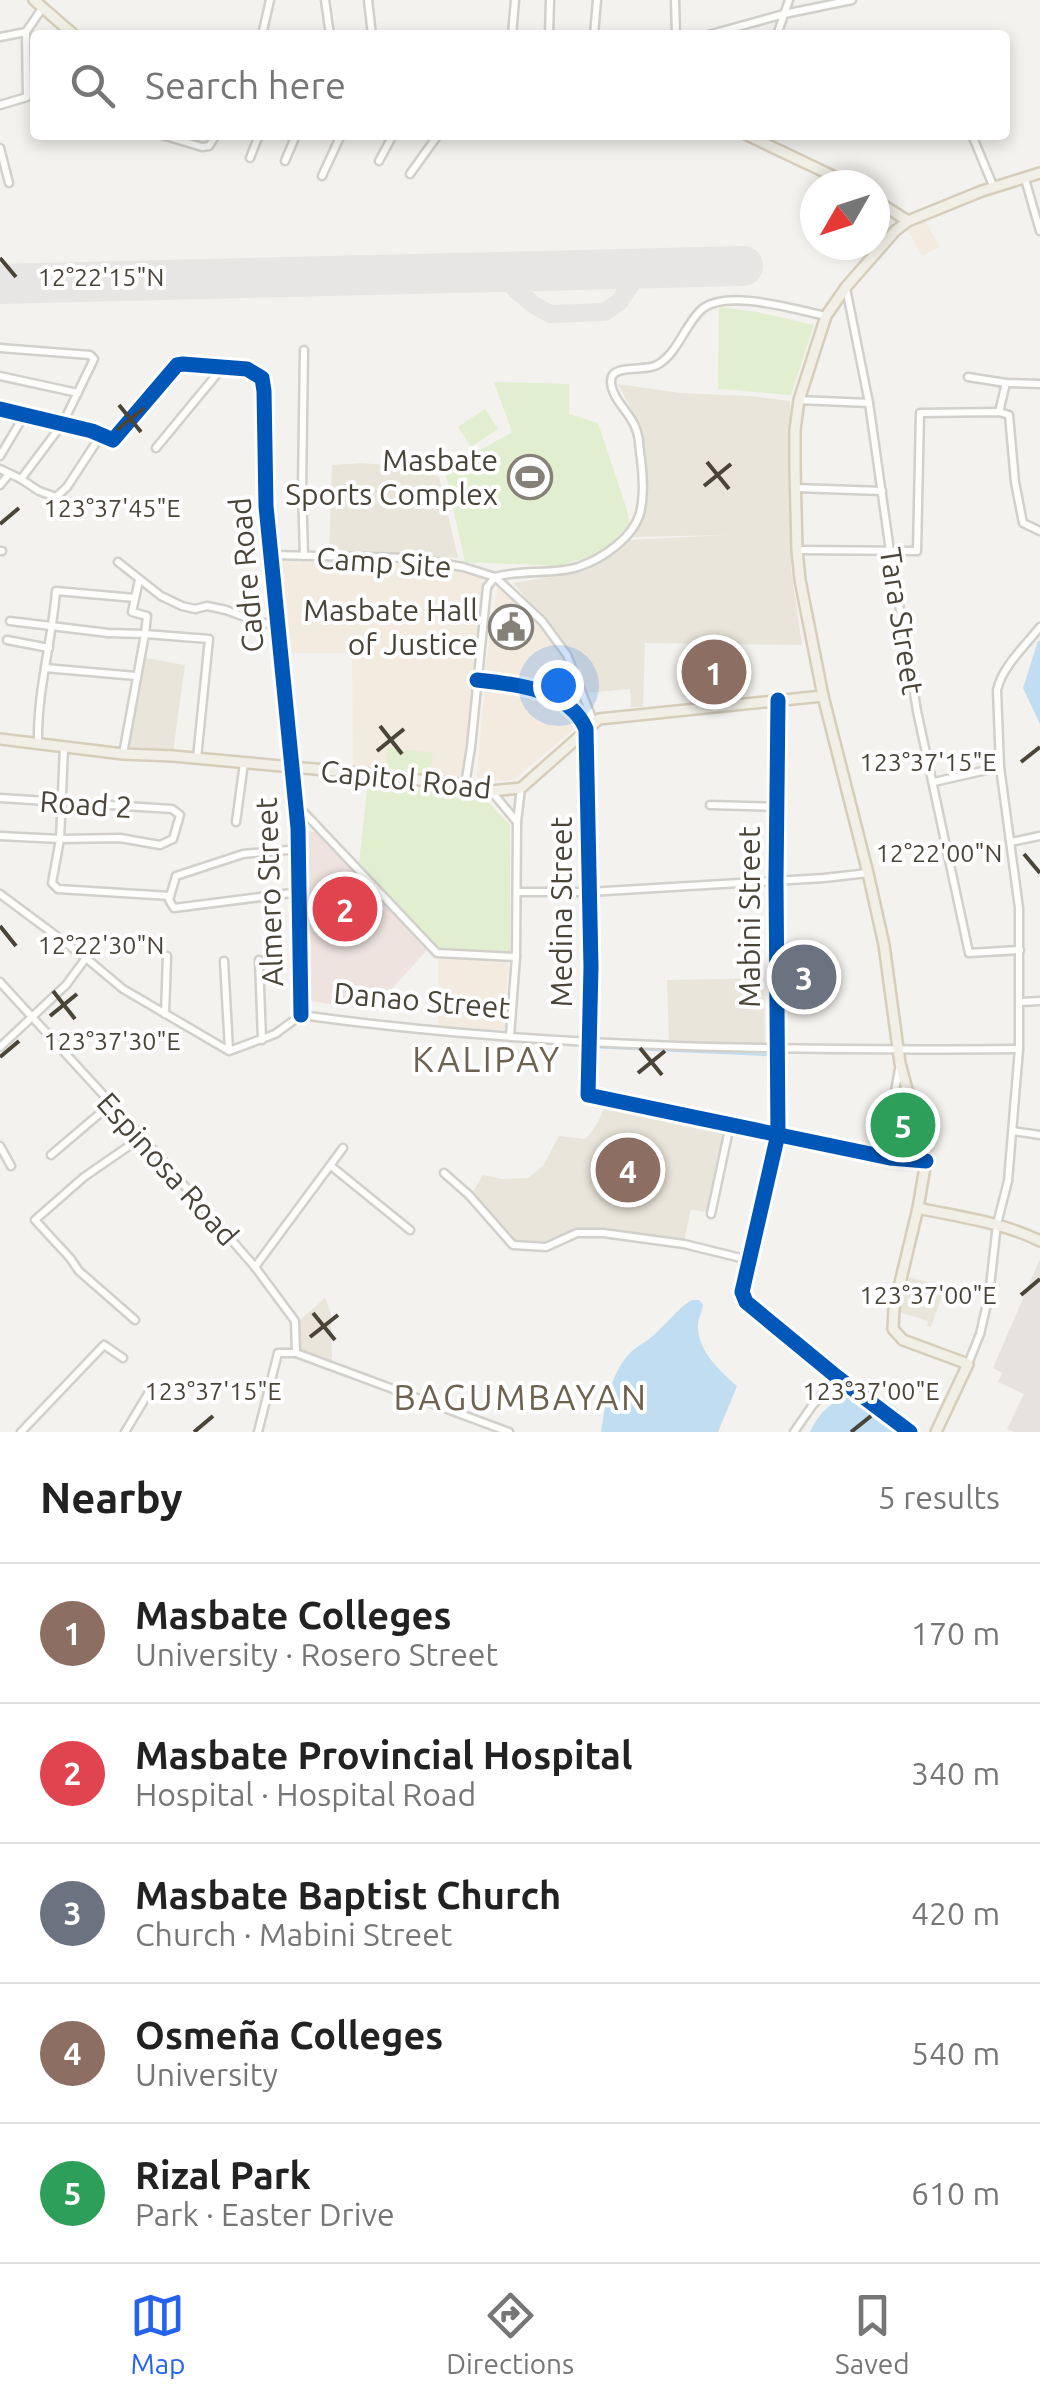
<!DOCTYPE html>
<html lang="en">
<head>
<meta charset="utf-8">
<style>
	:root { --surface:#fff; --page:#f6f6f6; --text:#222; --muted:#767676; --line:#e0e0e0; --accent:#2563eb }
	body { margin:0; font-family:Ubuntu,sans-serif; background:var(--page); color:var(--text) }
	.compass { position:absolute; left:800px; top:170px; width:90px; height:90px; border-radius:50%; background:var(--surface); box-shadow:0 5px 15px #0003; rotate:231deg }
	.you { position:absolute; left:558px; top:685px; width:35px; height:35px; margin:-25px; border:8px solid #fff; border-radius:50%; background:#1a73e8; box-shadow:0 0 0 15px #1a73e833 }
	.badge { display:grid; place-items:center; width:65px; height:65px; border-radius:50%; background:var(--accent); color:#fff; font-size:32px; font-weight:700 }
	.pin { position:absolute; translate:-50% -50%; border:5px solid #fff; box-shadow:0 2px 10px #0006 }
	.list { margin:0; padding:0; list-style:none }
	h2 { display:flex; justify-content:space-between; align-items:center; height:130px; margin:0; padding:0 40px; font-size:42px }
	h2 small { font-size:32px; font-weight:400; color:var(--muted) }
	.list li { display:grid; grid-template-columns:65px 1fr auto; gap:30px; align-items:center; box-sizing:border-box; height:140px; padding:0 40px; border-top:2px solid var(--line) }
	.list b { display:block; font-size:38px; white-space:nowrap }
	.list p { margin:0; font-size:32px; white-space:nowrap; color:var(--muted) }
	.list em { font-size:32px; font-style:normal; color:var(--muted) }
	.icon { flex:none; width:55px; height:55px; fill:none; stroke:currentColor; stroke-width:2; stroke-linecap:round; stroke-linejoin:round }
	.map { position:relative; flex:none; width:1040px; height:1432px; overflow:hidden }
	.search { position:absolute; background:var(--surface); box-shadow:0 5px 15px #0003; left:30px; right:30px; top:30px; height:110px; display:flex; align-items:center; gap:25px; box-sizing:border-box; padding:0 35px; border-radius:10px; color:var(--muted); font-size:38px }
	.sheet { height:830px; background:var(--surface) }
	nav { display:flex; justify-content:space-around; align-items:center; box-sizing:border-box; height:140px; border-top:2px solid var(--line); background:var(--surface); font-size:28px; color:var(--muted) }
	nav a { display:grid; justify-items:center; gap:5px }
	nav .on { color:var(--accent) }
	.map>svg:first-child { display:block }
</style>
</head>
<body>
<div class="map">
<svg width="1040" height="1432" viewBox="0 0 1040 1432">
	<rect width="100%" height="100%" fill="#f4f2ee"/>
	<g fill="#f3ebdf">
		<polygon points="925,221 940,247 922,256 908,230"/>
		<polygon points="277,561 377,562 483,576 464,780 353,767 352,653 284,653"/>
		<polygon points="498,585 538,620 561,655 585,709 580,712 554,692 535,682 484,677"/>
		<polygon points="485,687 516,689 547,697 577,717 574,729 513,780 476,782"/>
		<polygon points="438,957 508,960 505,1030 438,1028"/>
	</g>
	<polygon fill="#e6e2de" points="1040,1259 1040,1432 1015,1432 1007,1429 1024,1394 998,1382 1002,1373 993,1368"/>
	<g fill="#eae5da">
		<polygon points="618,384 681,393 749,396 790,401 791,569 802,645 645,643 643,707 631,707 630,689 585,693 581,672 561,638 513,583 585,571 629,540 727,535 631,537 645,505 642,442 640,426"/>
		<polygon points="362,463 419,468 439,477 458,558 329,553 332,465"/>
		<polygon points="141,657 185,665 173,752 125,750"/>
		<polygon points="764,978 765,1043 669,1044 667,980"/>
		<polygon points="607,1102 728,1131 708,1212 691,1210 684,1241 585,1230 569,1234 551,1242 518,1243 509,1237 472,1193 483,1175 502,1179 528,1178 543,1166 559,1136 586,1139 597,1124"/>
		<polygon points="909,1277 945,1287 931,1327 927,1326 928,1321 899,1312"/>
		<polygon points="325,1298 331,1313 332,1362 298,1350 297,1323"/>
	</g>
	<polygon fill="#eee3df" points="301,830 315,832 427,950 389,992 386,1012 310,1001 311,940 303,939"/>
	<g fill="#e1eecf">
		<polygon points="719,307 757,312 814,325 791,395 718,389"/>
		<polygon points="494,382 569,384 569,414 598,423 628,513 629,525 601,553 559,566 465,562 445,470 512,432"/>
		<polygon points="485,409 498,429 471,447 458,427"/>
		<polygon points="388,748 433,753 430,774 386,768"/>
		<polygon points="368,782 483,794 487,801 510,825 510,953 439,949 359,863"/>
		<polygon points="899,1097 923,1157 893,1153"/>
	</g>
	<g fill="#c0ddf1">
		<polygon points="1038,641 1040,641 1040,724 1023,688"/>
		<path d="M692,1300H699L703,1304C702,1313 697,1320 698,1329C700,1353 720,1371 737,1386L718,1432H601C605,1405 611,1371 632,1351C640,1344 650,1340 657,1332C669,1321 678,1308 692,1300Z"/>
		<path d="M862,1393C887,1398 903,1408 913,1432H810C821,1408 836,1398 862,1393Z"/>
	</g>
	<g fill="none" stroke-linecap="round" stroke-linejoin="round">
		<polyline stroke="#c0ddf1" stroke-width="2.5" points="593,1047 767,1055"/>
		<g stroke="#e8e6e4" stroke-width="18">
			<polyline points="503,272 516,290 534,305 550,314 605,312 619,302 632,283 630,275 625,269"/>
			<polyline points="632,283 647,269"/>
		</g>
		<polyline stroke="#e8e6e4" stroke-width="40" points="0,284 743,266"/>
		<defs>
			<g id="minor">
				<polyline points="325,0 330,35"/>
				<polyline points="368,0 372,35"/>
				<polyline points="675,0 676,35"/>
				<polyline points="262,35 270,0"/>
				<polyline points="512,35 515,0"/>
				<polyline points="549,35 550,0"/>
				<polyline points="594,35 597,0"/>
				<polyline points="708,35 784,14 852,0"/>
				<polyline points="777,35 789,0"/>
				<polyline points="0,37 26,32"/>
				<polyline points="0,105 27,97 26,32 43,7"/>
				<polyline points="162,135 202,147 209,146 216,135"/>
				<polyline points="972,135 994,188"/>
				<polyline points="0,148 9,183"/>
				<polyline points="250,158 259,135"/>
				<polyline points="285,161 296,135"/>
				<polyline points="379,161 393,135"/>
				<polyline points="410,174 438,135"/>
				<polyline points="322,176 341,135"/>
				<polyline points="1025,179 1040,231"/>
				<polyline points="846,288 869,403 890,551 917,711 969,953 1020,950"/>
				<polyline points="0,348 90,355 94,359 63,423 21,479 39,491 56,497 67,487 101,435"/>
				<polyline points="304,350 302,488 304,556"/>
				<polyline points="0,376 78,393"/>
				<polyline points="968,377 1006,383 1040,384"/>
				<polyline points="799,400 869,403"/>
				<polyline points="0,409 92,431 113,440 177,365 183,364 247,369 262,378 264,391 266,506 298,828 301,1015"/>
				<polyline points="999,412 1006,383"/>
				<polyline points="156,448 222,368"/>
				<polyline points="0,456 25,414"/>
				<polyline points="0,469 21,479"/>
				<polyline points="0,485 9,474"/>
				<polyline points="796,488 882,491"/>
				<polyline points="797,550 917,551 920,413 999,412 1009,415 1015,482 1023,523 1040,531"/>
				<polyline points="0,551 2,551"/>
				<polyline points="272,555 410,558 463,567 495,577 542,621 567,655 594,723"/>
				<polyline points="118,562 161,596 182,606 195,609 207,606 226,610 258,622 277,625"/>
				<path d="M495,577C522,569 552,575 578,567C602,559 633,538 640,513C644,497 643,475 641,459C639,450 640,438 636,429C631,413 611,399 611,381C611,363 646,372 657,365C677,354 684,327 700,311C724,287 796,310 826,316"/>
				<polyline points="139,580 132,612 147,616 145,634 209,639 197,758"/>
				<polyline points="10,621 108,633 145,634 123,754"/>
				<polyline points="7,640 49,648"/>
				<polyline points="45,668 136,676"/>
				<path d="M477,680C515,684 569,689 586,729L591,967L588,1095L890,1158L926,1161"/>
				<polyline points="778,700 776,881 778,1134 742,1292 746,1302 837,1377 910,1432"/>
				<path d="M38,742C37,691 52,642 56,591L135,598"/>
				<polyline points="934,782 1000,767"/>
				<polyline points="465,785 471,747 487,587 495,577"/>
				<polyline points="492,792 517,822"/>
				<polyline points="0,798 172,809 180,815 173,839 160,845 120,838 60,839 64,747"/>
				<polyline points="296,804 437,953 516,957"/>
				<polyline points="710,805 777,807"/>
				<polyline points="236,822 244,763"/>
				<polyline points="0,836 60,839 52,883 58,889 170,896"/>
				<polyline points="1011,842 1040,836"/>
				<polyline points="299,849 243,854 176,876 169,900 174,908 300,892"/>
				<polyline points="518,892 589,892 824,878 868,873"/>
				<polyline points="0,894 86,958 123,989 229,1051 275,1034 301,1015"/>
				<polyline points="259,960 262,1040"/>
				<polyline points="224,961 229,1050"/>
				<polyline points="0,982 142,1137 255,1267 295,1321 296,1353 278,1353 258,1432"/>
				<polyline points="1020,1002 1040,1001"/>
				<polyline points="165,1014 167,956"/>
				<path d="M301,1015C539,1048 780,1051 1019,1049"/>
				<polyline points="510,1036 516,957 517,822 521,788"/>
				<polyline points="0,1047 66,985 86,958"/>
				<polyline points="1013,1131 1040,1135"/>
				<polyline points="0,1146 11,1166"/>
				<polyline points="51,1155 111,1104"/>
				<polyline points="890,1158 893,1103 899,1069"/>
				<polyline points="331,1166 410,1230"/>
				<polyline points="444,1173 469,1195 513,1245 546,1247 577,1233 603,1233 684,1244 749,1260"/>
				<polyline points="711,1214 730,1125"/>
				<polyline points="255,1267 343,1148"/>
				<polyline points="135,1320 79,1271 70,1258 35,1220 84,1177 142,1137"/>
				<polyline points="296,1353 509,1432"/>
				<path d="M968,1364L980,1334L989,1295L997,1224L1008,1181L1019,1049V908L1000,767L997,690C1002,667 1025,646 1040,627"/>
				<polyline points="21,1432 104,1345 123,1358"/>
				<polyline points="125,1432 149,1392"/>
				<polyline points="794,1432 812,1406 837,1377"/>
			</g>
			<g id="major">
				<polyline points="34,0 74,35"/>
				<polyline points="747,135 852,185"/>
				<polyline points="875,200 908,221"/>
				<polyline points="0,739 123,754 173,756 358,773 465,785 491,791 521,788 599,719 823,696"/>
				<path d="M918,1208C959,1217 1002,1222 1040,1241"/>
				<polyline points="936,1432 968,1364 903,1340 893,1329 894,1308 918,1208 926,1161 900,1063 884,945 868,873 823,696 800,580 797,550 795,468 795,430 799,400 826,316 846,287 895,231 908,221 982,191 1040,173"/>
			</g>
		</defs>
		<use href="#minor" stroke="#d2d0cb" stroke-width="11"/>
		<use href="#major" stroke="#d6cebb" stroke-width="14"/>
		<use href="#minor" stroke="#fdfdfc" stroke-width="6"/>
		<use href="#major" stroke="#f2efe6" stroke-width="9"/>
		<defs>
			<g id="cycleway">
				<polyline points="0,409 92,431 113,440 177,365 183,364 247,369 262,378 264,391 266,506 298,828 301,1015"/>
				<path d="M477,680C515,684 569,689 586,729L591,967L588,1095L890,1158L926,1161"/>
				<polyline points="778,700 776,881 778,1134 742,1292 746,1302 837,1377 910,1432"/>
			</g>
		</defs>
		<use href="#cycleway" stroke="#fff" stroke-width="21"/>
		<use href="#cycleway" stroke="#0057b8" stroke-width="15"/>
	</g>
	<path fill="none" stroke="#4b4439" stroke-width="4" d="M0,258L16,277M119,405L141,432M117,430L144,408M707,462L729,489M704,486L731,464M0,524L19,508M380,726L402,754M377,751L404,729M1021,762L1040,747M1024,854L1040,873M0,926L16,946M53,991L75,1019M50,1016L77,994M640,1048L662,1075M0,1057L19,1041M638,1073L665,1051M1021,1295L1040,1279M313,1313L335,1340M310,1337L338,1315M194,1432L213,1416M851,1432L871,1416"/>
	<defs>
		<symbol id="stadium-ring" viewBox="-11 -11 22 22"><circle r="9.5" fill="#fff" stroke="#868178" stroke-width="1.5"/><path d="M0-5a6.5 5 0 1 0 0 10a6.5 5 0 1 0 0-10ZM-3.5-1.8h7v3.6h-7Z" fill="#868178"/></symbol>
		<symbol id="civic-ring" viewBox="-11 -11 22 22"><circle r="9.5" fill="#fff" stroke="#868178" stroke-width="1.5"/><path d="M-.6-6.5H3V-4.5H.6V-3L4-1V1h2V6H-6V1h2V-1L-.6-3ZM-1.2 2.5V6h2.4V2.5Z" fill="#868178"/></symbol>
	</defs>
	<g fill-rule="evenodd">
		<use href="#stadium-ring" x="505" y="452" width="50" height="50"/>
		<use href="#civic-ring" x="486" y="602" width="50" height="50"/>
	</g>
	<g text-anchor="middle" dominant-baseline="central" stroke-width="8" stroke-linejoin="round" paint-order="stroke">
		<g font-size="30" fill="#4b4439" stroke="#fff" text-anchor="end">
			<text x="498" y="460">Masbate<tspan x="498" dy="34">Sports Complex</tspan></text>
			<text x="478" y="610">Masbate Hall<tspan x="478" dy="34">of Justice</tspan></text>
		</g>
		<g font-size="30" fill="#4b4439" stroke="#fff">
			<text transform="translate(384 562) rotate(4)">Camp Site</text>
			<text transform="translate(246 575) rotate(-95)">Cadre Road</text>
			<text transform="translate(902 621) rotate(81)">Tara Street</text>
			<text transform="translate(406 779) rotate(6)">Capitol Road</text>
			<text transform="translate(86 804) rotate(4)">Road 2</text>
			<text transform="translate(269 892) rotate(-92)">Almero Street</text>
			<text transform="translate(561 912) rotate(-90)">Medina Street</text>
			<text transform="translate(749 917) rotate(-90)">Mabini Street</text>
			<text transform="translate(422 1000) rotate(5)">Danao Street</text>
			<text transform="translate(168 1169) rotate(48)">Espinosa Road</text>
		</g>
		<g font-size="35" letter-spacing="2.5" fill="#6e6250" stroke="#fff">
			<text x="487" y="1059">KALIPAY</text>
			<text x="521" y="1397">BAGUMBAYAN</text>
		</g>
	</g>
	<g font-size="25" text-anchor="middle" fill="#4b4439" stroke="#fff" stroke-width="8" stroke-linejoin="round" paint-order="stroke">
		<text x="101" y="286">12°22'15"N</text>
		<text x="112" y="517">123°37'45"E</text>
		<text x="928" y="771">123°37'15"E</text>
		<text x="939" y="862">12°22'00"N</text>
		<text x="101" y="954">12°22'30"N</text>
		<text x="112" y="1050">123°37'30"E</text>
		<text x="928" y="1304">123°37'00"E</text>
		<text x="213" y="1400">123°37'15"E</text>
		<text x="871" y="1400">123°37'00"E</text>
	</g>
</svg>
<svg class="compass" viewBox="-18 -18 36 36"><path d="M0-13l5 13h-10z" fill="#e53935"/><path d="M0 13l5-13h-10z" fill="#767676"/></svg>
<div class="you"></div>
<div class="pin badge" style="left:714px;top:672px;background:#8d6e63">1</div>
<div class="pin badge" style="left:345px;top:909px;background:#e0444e">2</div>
<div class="pin badge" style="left:804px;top:977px;background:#6b7280">3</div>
<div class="pin badge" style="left:628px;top:1170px;background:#8d6e63">4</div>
<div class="pin badge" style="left:903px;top:1125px;background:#2e9e5b">5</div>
<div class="search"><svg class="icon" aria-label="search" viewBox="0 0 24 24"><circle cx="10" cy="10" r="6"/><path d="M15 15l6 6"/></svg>Search here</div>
</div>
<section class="sheet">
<h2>Nearby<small>5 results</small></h2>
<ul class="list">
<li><span class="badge" style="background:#8d6e63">1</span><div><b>Masbate Colleges</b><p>University · Rosero Street</p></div><em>170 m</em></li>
<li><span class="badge" style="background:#e0444e">2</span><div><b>Masbate Provincial Hospital</b><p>Hospital · Hospital Road</p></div><em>340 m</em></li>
<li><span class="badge" style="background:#6b7280">3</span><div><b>Masbate Baptist Church</b><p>Church · Mabini Street</p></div><em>420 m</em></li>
<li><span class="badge" style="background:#8d6e63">4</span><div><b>Osmeña Colleges</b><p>University</p></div><em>540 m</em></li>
<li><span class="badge" style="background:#2e9e5b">5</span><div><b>Rizal Park</b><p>Park · Easter Drive</p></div><em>610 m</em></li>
</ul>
</section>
<nav>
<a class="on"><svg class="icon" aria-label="map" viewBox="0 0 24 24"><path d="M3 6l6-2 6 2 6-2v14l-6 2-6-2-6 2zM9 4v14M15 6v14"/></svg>Map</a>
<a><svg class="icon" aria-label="directions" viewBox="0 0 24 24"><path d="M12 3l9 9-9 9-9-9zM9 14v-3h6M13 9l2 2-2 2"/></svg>Directions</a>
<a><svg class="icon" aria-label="saved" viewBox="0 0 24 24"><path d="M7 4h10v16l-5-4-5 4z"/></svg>Saved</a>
</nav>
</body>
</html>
